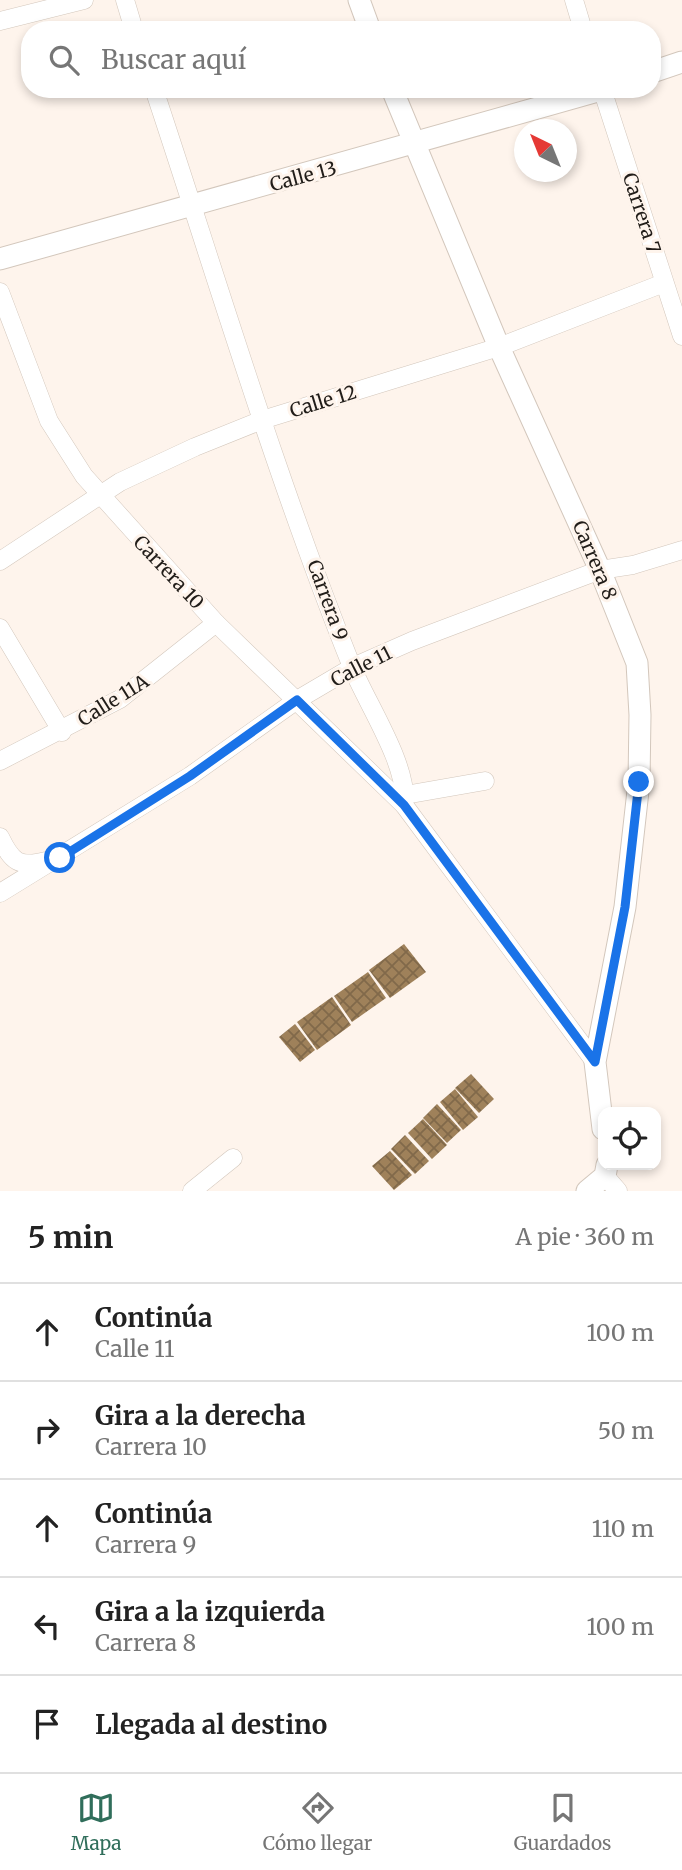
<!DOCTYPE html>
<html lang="es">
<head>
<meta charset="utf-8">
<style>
	:root { --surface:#fff; --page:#f6f6f6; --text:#222; --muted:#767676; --line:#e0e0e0; --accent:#306e5b }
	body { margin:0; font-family:Merriweather,serif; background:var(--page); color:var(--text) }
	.controls { position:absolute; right:21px; bottom:21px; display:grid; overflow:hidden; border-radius:14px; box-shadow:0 4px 10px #0003 }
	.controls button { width:63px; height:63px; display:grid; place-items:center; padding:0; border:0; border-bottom:2px solid var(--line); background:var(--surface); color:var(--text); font:35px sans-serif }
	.compass { position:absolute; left:514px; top:119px; width:63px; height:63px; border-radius:50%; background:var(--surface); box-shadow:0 4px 10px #0003; rotate:317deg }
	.stop { position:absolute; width:21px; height:21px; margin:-16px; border:5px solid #1a73e8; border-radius:50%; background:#fff }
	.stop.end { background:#1a73e8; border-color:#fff; box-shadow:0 2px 7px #0008 }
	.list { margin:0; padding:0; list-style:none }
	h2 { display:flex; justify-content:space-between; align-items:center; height:91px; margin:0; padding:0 28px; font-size:30px }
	h2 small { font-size:23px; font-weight:400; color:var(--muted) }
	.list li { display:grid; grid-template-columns:46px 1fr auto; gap:21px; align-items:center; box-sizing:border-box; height:98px; padding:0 28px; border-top:2px solid var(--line) }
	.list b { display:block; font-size:26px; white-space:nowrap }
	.list p { margin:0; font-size:23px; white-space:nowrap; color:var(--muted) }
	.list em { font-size:23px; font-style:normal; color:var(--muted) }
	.icon { flex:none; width:38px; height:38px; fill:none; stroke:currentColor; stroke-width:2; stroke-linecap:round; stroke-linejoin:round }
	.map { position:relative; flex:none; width:682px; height:1191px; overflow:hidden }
	.search { position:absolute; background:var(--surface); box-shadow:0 4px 10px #0003; left:21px; right:21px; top:21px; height:77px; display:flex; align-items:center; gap:18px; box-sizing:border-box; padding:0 24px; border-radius:28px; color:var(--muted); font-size:26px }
	.sheet { height:581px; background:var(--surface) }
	nav { display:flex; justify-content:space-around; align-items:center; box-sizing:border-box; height:98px; border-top:2px solid var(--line); background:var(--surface); font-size:19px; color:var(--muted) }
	nav a { display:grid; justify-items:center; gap:4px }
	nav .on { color:var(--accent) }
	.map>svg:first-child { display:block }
</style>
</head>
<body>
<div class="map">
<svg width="682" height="1191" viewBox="0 0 682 1191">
	<defs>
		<pattern id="building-cross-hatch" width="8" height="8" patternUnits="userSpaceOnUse" patternTransform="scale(1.75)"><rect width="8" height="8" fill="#9f815a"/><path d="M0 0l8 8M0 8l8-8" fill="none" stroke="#81694a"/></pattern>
	</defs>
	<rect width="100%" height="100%" fill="#fef4ec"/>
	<g fill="url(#building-cross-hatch)">
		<polygon points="404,944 426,972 390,998 369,970"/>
		<polygon points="368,972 386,998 352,1022 334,996"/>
		<polygon points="332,997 351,1025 317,1050 297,1022"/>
		<polygon points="295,1024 315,1050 300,1062 279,1037"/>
		<polygon points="471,1074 494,1099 479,1113 455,1088"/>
		<polygon points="455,1089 478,1117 463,1130 440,1102"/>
		<polygon points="437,1104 461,1130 447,1143 423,1118"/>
		<polygon points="423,1119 447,1145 432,1159 408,1133"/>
		<polygon points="405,1135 429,1161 415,1174 391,1149"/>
		<polygon points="390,1151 412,1175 394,1190 372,1166"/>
	</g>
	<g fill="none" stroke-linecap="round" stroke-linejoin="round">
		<defs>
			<g id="minor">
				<polyline points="125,0 134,30"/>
				<polyline points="574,0 583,30"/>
				<polyline points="0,21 84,0"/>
				<path d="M154,89C218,282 276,478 352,667C367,704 409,766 404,805L595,1062"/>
				<polyline points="602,89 682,336"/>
				<polyline points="0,292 49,421 84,476 216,623 404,805"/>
				<polyline points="0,561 120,482 195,447 262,420 499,347 664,283"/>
				<polyline points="0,628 62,732"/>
				<polyline points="0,761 120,699 216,623"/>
				<polyline points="405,795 485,781"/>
				<path d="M0,837C12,862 19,868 46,861"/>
				<polyline points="0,893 190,776 297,700 353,667 412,641 600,570 633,565 682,550"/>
				<polyline points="605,1176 618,1191"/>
				<polyline points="192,1191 233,1158"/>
			</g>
			<g id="tertiary">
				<polyline points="359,0 370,30"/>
				<polyline points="652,72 682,62"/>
				<polyline points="392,89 499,347 600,570 637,663 640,715 639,782 625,907 595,1062 603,1129"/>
				<polyline points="0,259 605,89"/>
				<polyline points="587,1191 605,1176 607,1165"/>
			</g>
		</defs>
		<use href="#minor" stroke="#d3c7bc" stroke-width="19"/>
		<use href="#tertiary" stroke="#d3c7bc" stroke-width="23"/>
		<use href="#minor" stroke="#fff" stroke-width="18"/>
		<use href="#tertiary" stroke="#fff" stroke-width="21"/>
	</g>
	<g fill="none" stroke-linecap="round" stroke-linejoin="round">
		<polyline stroke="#1a73e8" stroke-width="9" points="60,858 190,776 297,700 404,805 595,1062 625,907 639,782"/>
	</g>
	<g text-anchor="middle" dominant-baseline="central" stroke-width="6" stroke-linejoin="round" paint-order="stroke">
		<g font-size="19" fill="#211d19" stroke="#fef4ec">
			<text transform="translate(303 176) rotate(-15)">Calle 13</text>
			<text transform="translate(642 213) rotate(72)">Carrera 7</text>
			<text transform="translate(323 401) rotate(-17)">Calle 12</text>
			<text transform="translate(595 560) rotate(67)">Carrera 8</text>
			<text transform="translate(169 572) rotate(47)">Carrera 10</text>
			<text transform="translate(328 600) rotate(70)">Carrera 9</text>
			<text transform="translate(361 666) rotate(-27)">Calle 11</text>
			<text transform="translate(113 700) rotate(-32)">Calle 11A</text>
		</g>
	</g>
</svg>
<div class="controls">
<button><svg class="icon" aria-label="locate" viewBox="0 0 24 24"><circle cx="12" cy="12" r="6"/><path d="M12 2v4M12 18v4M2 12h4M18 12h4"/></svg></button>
</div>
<svg class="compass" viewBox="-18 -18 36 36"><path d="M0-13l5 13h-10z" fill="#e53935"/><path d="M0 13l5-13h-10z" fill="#767676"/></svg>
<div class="stop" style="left:60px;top:858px"></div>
<div class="stop end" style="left:639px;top:782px"></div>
<div class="search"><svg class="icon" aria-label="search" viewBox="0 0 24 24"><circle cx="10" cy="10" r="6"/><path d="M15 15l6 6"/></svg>Buscar aquí</div>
</div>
<section class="sheet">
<h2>5 min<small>A pie · 360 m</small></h2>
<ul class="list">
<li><svg class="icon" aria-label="ahead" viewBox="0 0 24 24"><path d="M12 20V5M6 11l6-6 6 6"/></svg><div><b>Continúa</b><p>Calle 11</p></div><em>100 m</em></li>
<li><svg class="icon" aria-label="right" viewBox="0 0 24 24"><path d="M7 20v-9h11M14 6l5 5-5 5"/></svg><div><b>Gira a la derecha</b><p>Carrera 10</p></div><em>50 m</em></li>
<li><svg class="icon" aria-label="ahead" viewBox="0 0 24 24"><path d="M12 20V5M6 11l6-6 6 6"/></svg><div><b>Continúa</b><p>Carrera 9</p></div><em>110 m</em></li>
<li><svg class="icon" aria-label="left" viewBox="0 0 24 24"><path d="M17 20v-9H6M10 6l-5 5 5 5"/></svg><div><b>Gira a la izquierda</b><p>Carrera 8</p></div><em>100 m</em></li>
<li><svg class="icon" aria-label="arrive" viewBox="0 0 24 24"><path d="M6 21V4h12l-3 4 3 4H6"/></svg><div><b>Llegada al destino</b></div></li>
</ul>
</section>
<nav>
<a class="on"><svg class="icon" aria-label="map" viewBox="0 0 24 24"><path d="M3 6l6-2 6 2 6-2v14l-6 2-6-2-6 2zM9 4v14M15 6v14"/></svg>Mapa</a>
<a><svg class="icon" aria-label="directions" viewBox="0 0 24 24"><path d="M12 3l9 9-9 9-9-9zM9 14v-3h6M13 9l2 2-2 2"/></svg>Cómo llegar</a>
<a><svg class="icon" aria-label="saved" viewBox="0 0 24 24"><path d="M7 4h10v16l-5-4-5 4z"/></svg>Guardados</a>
</nav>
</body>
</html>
